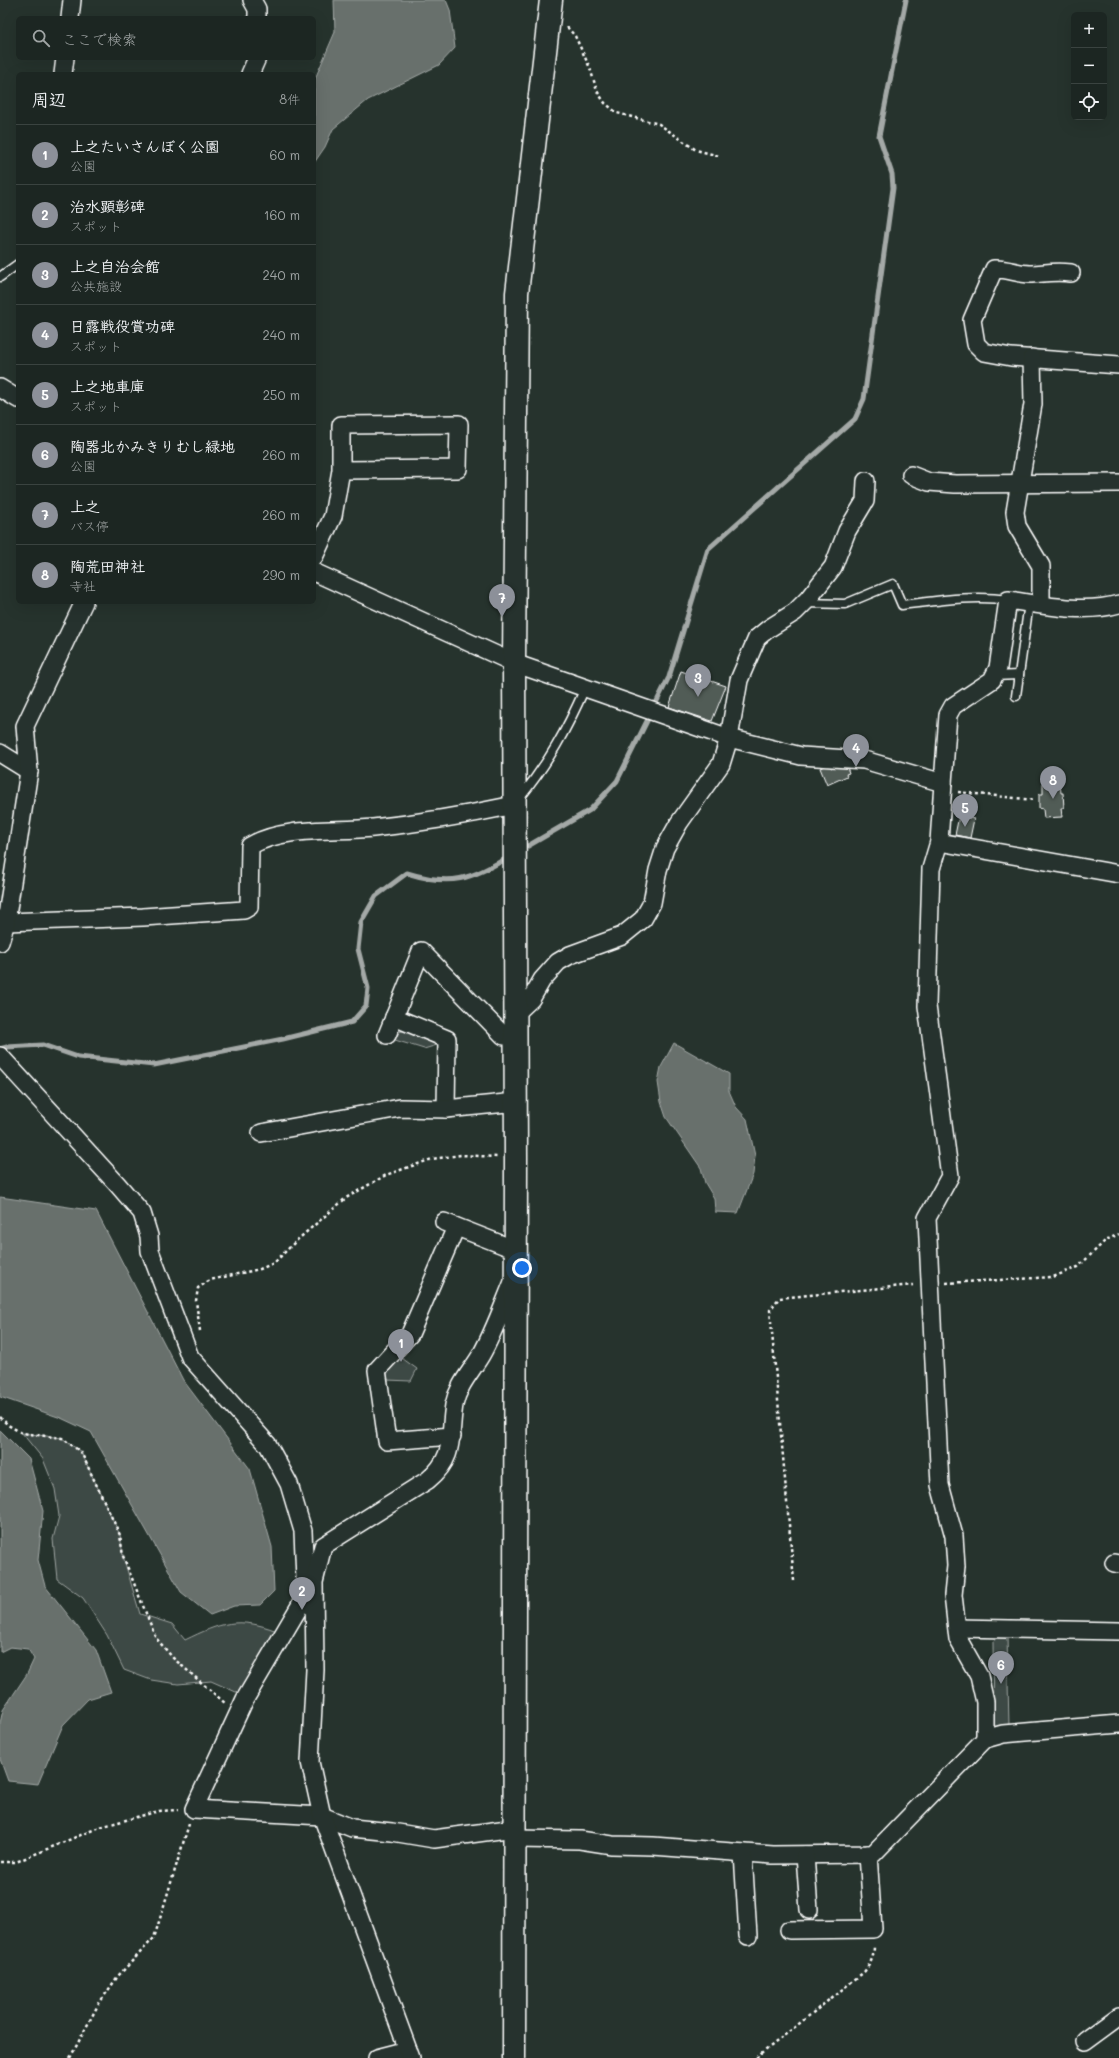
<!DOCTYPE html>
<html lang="ja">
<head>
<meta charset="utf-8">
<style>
	:root { --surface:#1c2622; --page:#252e2a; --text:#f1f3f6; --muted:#a0a5a5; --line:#3a4340; --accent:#8c9099 }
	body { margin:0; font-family:Mali,"Klee One",sans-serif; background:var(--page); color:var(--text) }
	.controls { position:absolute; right:12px; top:12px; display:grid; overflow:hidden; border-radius:6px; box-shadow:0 4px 16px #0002 }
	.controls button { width:36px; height:36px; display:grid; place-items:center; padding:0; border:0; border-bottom:1px solid var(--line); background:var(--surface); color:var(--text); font:20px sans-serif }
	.you { position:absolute; left:522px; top:1268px; width:14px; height:14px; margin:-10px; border:3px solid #fff; border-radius:50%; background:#1a73e8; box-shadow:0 0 0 6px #1a73e833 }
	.badge { display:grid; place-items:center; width:26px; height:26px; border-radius:50%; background:var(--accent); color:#fff; font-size:13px; font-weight:700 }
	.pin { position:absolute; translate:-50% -33px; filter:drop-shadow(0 1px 2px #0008) }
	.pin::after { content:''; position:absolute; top:21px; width:14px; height:12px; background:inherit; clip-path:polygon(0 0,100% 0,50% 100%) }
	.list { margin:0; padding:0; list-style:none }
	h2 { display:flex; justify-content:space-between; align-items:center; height:52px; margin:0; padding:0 16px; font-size:17px }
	h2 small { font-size:13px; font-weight:400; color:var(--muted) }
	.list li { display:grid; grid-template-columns:26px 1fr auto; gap:12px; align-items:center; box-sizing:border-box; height:60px; padding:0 16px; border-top:1px solid var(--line) }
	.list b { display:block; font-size:15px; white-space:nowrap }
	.list p { margin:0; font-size:13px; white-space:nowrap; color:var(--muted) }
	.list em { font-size:13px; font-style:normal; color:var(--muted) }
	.icon { flex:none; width:22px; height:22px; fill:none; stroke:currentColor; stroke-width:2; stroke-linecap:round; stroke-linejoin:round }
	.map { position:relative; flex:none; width:1119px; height:2058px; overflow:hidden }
	.search { position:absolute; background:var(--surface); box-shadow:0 4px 16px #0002; left:16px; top:16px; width:300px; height:44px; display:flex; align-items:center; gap:10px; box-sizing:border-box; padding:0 14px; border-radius:6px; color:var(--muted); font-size:15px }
	.panel { position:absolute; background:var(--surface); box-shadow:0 4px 16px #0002; left:16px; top:72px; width:300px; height:532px; border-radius:6px }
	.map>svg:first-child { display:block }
</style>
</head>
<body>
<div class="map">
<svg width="1119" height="2058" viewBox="0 0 1119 2058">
	<rect width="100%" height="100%" fill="#26332d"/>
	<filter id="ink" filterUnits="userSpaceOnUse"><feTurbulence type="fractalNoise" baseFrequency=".025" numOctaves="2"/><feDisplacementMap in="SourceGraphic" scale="8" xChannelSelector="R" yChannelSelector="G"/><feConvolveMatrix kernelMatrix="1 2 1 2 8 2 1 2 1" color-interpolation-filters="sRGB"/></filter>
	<g filter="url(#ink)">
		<g fill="#3e4944" stroke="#9ea4a2">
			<polygon points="406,1030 435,1042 437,1045 424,1049 395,1040 399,1032"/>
			<polygon points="399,1356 417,1369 411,1381 387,1380 387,1370"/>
			<path d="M22,1433L62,1438L81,1452L120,1535L123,1556L140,1614L172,1624L185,1640C220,1623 238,1616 277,1631L243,1690L236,1692L211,1681L178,1684L151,1680L124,1670L107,1635L83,1598L57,1579L53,1539L59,1516L55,1489L43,1459Z"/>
			<polygon points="997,1637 1007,1637 1009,1727 999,1729 994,1726 993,1642"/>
		</g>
		<g fill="#67706c" stroke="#a4a9a7">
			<polygon points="334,0 446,0 450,10 455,48 439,65 368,100 333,129 325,147 314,163 314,81 335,32"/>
			<polygon points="674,1043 729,1074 729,1091 736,1107 747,1119 755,1156 753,1174 738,1213 715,1212 714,1198 705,1183 701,1168 666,1117 661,1102 658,1082 661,1067"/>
			<polygon points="0,1197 96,1211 183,1380 250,1469 272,1547 274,1591 260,1605 234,1606 210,1615 181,1592 91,1432 61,1418 0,1397"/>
			<polygon points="0,1430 29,1459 43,1511 38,1560 45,1586 96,1650 111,1692 88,1699 63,1725 38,1784 8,1781 0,1759 0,1723 3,1710 27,1674 34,1659 28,1649 10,1647 0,1652"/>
		</g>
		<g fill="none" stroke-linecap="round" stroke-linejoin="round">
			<g stroke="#a4a9a7" stroke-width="5">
				<polyline points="521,850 590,810 617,781 669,677 708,549 855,419 864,399 893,188 892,174 879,136 906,0"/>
				<path d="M0,1049L7,1047L43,1045L78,1057L154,1065L283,1039L352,1022L366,1006L368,988L358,949L361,922L376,896L407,873C452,887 470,879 509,857"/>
			</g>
		</g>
		<g fill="#515c57" stroke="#fff">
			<polygon points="681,671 726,686 712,721 669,707"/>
			<polygon points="829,764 831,768 842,764 846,764 849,773 846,774 847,776 827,785 820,768"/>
			<polygon points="1043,783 1060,783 1061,793 1063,793 1064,808 1061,808 1062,817 1044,818 1043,809 1039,808 1039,794 1043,794"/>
			<polygon points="959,816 974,819 970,838 955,835"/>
		</g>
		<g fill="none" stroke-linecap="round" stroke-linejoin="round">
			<defs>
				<g id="lane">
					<polyline points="0,277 18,264"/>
					<path d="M804,603L845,604L893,584L902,605C937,601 973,595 1008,600"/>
					<polyline points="994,676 1019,675"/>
					<polyline points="1016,696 1029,603"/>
					<path d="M519,799C549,762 566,731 585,688"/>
				</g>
				<g id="street">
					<polyline points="252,0 257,9 257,18"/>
					<polyline points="70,18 72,0"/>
					<polyline points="63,74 65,58"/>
					<polyline points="250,74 257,58"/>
					<path d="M1071,273C1055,271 1047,273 1032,274C1019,275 1008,268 994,269L972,320L976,344L984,352L1011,357L1119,365"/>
					<polyline points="1032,358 1033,404 1015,512 1017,526 1041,566 1041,604"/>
					<polyline points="0,388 18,399"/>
					<polyline points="911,475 929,482 955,484 1119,483"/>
					<polyline points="314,557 333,516 341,470 341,425 459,424 458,469 341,470"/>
					<polyline points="314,572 514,663 729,738 801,756 864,760 943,783 939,842 1119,874"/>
					<polyline points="0,753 29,771"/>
					<path d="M943,783L948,715L953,706L992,680L998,668L1008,600C1043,605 1084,614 1119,604"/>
					<polyline points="939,842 931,869 927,1006 950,1176 927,1218 940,1485 954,1536 956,1566 953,1595 958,1639 979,1676 985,1702 985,1739 1003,1734 1119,1724"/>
					<path d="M6,922L143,917L244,910L249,907L250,846C283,826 335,832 373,828C420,823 467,815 514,805"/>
					<polyline points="0,942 6,922 29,771 25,726 84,602"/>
					<polyline points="515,1014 531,999 542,980 558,962 570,955 622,936 643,919 652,903 658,870 665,848 679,823 721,764 729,738 739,680 757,638 768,629 795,612 808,599 833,567 847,531 865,501 866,481"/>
					<polyline points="394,1017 447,1039 446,1109"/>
					<polyline points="387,1035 421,951 504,1036 515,1036"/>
					<polyline points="0,1056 118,1185 142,1213 149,1236 150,1251 190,1357 268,1445 289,1484 303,1531 305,1579 301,1604"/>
					<polyline points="261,1133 400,1108 446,1109 516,1102"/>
					<polyline points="444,1222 516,1250"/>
					<polyline points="452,1436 387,1441 377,1370 410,1334 456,1227"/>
					<polyline points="1114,1563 1119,1564"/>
					<polyline points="312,1603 301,1604 245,1699 194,1809 322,1816 352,1828 392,1832 434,1839 515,1828"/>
					<polyline points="957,1628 1119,1631"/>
					<polyline points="515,1839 580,1840 612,1845 653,1846 773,1855 873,1854 985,1739"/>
					<polyline points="743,1853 748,1936"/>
					<polyline points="805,1855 809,1910"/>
					<polyline points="789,1930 873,1929 868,1854"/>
					<polyline points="1085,2041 1119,2016"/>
					<polyline points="377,2058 408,2050"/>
					<path d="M411,2058L322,1816L310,1762L315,1670L314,1582L323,1546L428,1480C456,1457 449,1436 454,1405C458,1385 471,1372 481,1355C494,1332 503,1306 513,1282"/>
				</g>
				<polyline id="secondary" points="514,2058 516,1158 514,663 517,293 551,0"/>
			</defs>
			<use href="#lane" stroke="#fff" stroke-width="11"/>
			<use href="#street" stroke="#fff" stroke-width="20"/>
			<use href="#secondary" stroke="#fff" stroke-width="25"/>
			<g stroke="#fff" stroke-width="2.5" stroke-dasharray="3 3" stroke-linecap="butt">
				<polyline points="567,27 575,36 590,68 597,91 605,103 617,113 659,124 696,150 719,156"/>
				<polyline points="958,792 1034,800"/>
				<polyline points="946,1283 1053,1277 1078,1267 1106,1240 1119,1234"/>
				<polyline points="200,1331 196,1301 198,1288 210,1280 260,1269 274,1263 296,1241 346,1198 386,1175 432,1159 461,1155 497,1157"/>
				<polyline points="0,1417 8,1425 22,1433 62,1438 81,1452 120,1535 123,1556 156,1638 173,1658 226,1704"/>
				<polyline points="794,1581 770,1310 779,1298 913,1285"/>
				<polyline points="0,1862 16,1862 100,1827 159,1811 178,1810"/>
				<polyline points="70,2058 98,2005 118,1976 154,1938 189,1824"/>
				<path d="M756,2058L864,1972C871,1963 874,1957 874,1945"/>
			</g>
			<use href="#lane" stroke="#26332d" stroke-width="8"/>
			<use href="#street" stroke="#26332d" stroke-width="17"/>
			<use href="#secondary" stroke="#26332d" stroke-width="22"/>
		</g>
	</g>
</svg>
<div class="controls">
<button>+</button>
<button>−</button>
<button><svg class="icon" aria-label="locate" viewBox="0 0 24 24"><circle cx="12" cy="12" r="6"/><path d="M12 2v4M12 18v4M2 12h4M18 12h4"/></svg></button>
</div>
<div class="you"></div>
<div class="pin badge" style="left:401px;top:1362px">1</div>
<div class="pin badge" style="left:302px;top:1610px">2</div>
<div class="pin badge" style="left:698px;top:697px">3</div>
<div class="pin badge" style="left:856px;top:767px">4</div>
<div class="pin badge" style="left:965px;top:827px">5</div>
<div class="pin badge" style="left:1001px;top:1684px">6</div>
<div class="pin badge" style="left:502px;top:617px">7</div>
<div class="pin badge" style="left:1053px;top:799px">8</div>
<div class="search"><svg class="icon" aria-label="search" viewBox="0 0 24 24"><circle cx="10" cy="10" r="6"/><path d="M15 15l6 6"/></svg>ここで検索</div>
<section class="panel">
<h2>周辺<small>8件</small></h2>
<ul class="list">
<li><span class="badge">1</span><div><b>上之たいさんぼく公園</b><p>公園</p></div><em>60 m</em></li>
<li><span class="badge">2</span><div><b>治水顕彰碑</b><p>スポット</p></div><em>160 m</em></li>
<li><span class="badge">3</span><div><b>上之自治会館</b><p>公共施設</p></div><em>240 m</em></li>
<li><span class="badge">4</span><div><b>日露戦役賞功碑</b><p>スポット</p></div><em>240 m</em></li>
<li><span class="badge">5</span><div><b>上之地車庫</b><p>スポット</p></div><em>250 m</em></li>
<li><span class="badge">6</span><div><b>陶器北かみきりむし緑地</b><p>公園</p></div><em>260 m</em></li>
<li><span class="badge">7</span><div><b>上之</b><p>バス停</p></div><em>260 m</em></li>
<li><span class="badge">8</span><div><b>陶荒田神社</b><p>寺社</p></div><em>290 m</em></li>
</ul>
</section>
</div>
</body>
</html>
